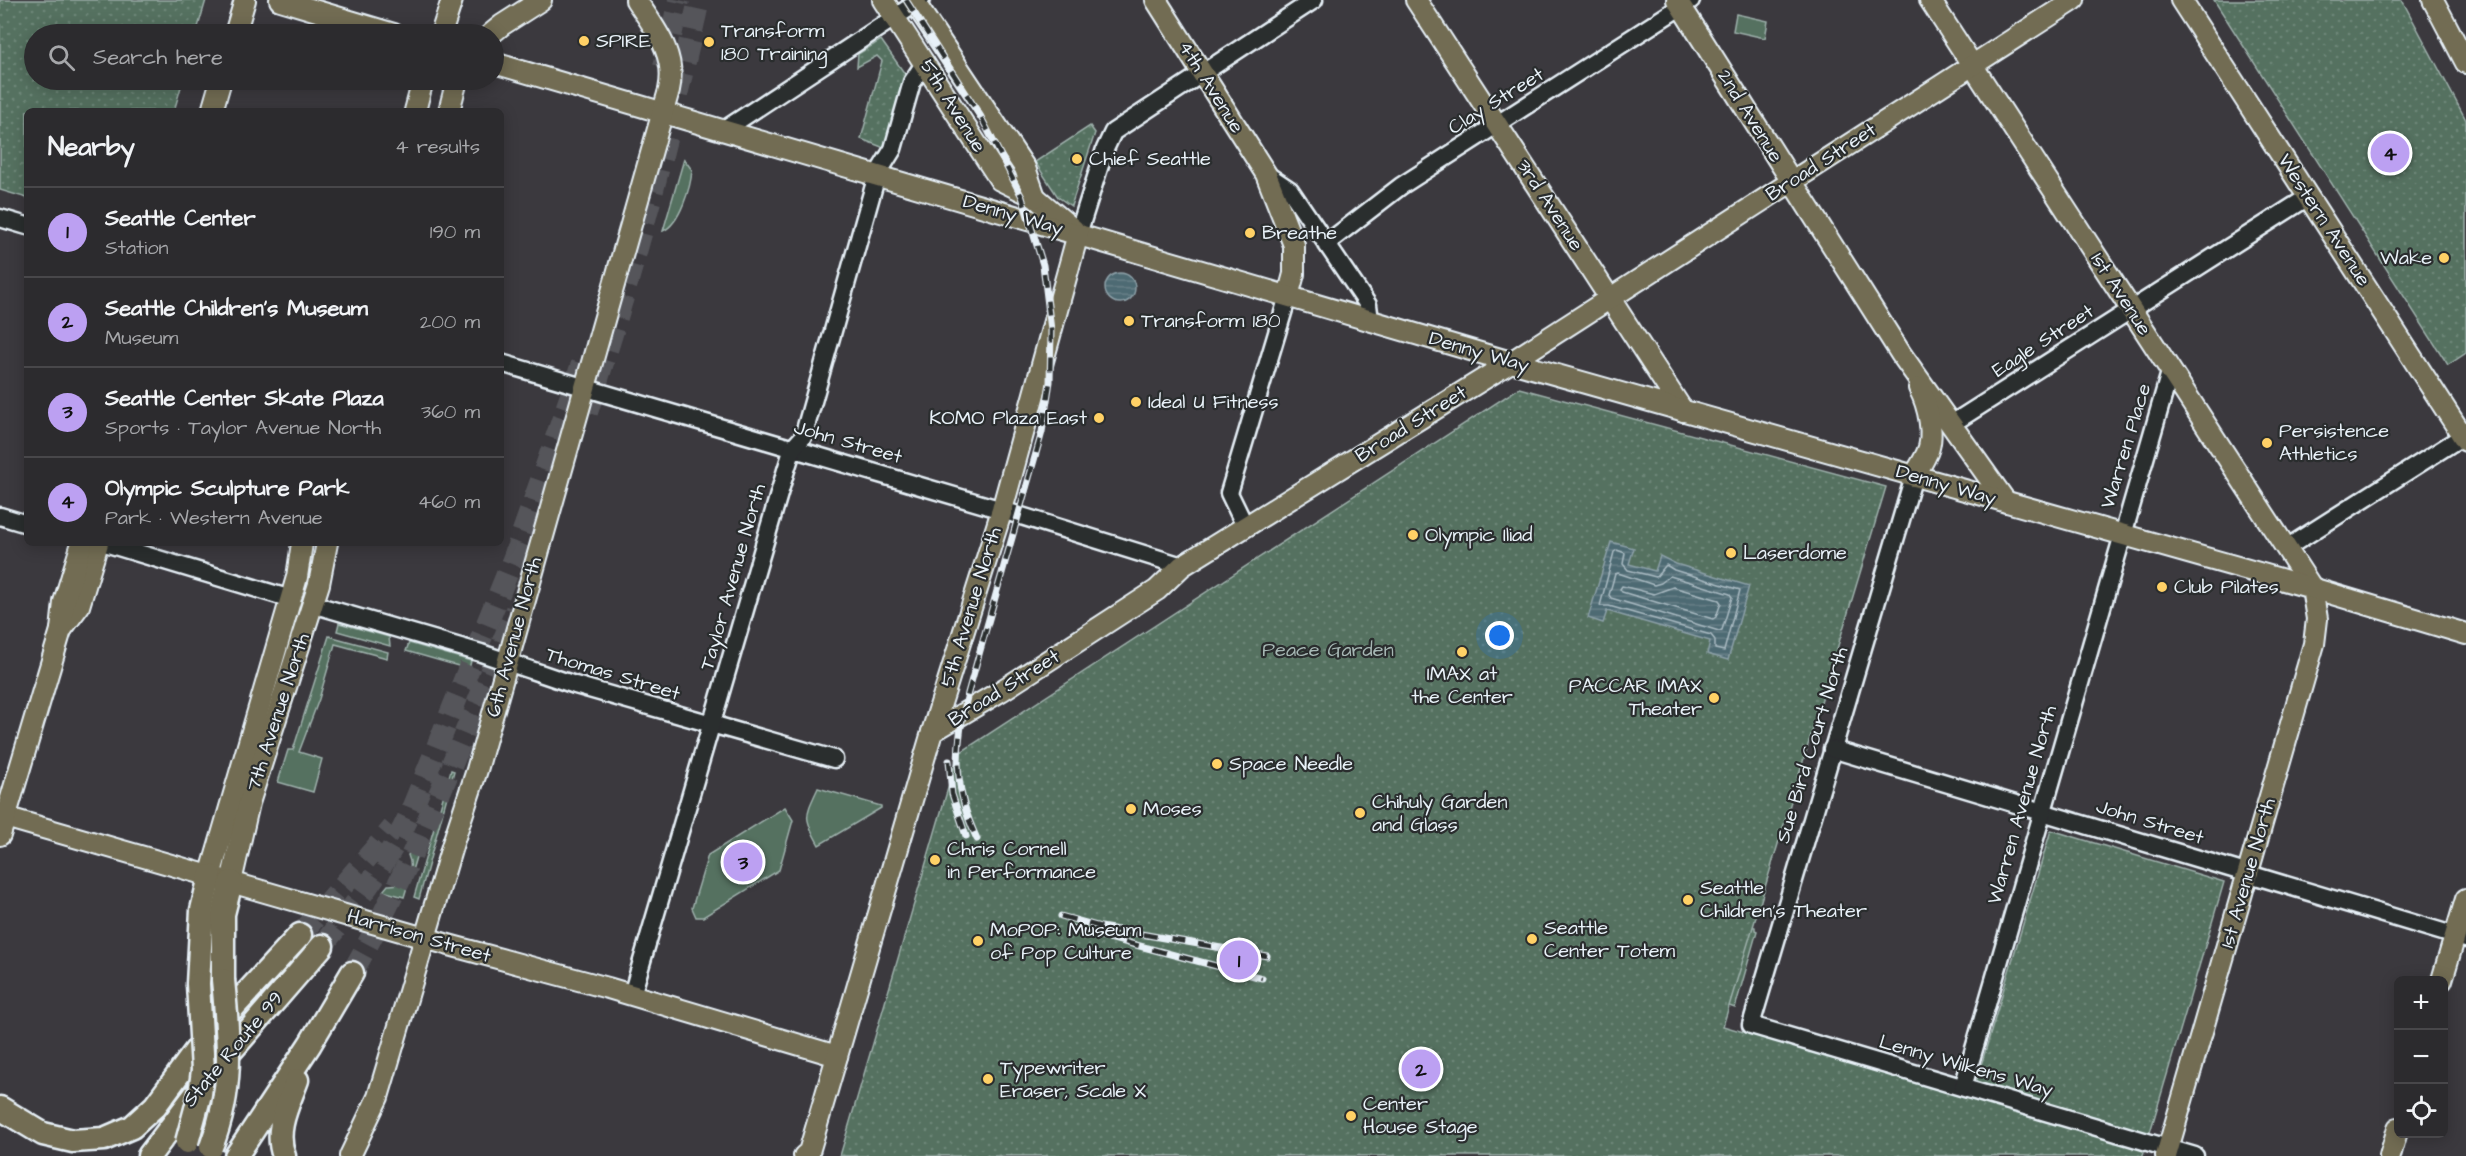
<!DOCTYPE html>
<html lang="en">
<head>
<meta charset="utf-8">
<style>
	:root { --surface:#2c2b2e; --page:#343336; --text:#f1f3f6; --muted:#a6a7aa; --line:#48474a; --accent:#bca0f2 }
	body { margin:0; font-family:"Architects Daughter",sans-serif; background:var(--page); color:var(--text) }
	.controls { position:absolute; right:18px; bottom:18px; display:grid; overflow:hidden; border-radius:9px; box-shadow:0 3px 15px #0003 }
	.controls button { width:54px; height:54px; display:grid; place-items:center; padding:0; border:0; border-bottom:2px solid var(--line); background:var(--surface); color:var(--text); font:30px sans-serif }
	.you { position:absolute; left:1500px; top:636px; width:21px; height:21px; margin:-15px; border:4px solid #fff; border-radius:50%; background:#1a73e8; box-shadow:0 0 0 9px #1a73e833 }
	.badge { display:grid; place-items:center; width:39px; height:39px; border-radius:50%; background:var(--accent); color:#111; font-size:20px; font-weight:700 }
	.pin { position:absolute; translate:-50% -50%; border:3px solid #fff; box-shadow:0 2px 6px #0006 }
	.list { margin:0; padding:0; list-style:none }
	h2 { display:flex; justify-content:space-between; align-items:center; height:78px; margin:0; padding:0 24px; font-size:26px }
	h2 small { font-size:20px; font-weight:400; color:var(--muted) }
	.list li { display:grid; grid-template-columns:39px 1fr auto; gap:18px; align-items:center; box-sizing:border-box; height:90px; padding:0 24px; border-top:2px solid var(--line) }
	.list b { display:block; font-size:22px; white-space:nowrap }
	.list p { margin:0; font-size:20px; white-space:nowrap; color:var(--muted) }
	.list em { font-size:20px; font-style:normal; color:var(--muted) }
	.icon { flex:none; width:33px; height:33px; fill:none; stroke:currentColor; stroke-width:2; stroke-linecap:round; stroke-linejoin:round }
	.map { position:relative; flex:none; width:2466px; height:1156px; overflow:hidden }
	.search { position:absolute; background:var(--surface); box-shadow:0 3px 15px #0003; left:24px; top:24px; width:480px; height:66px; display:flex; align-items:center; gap:15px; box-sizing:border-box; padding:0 21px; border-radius:33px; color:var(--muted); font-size:22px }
	.panel { position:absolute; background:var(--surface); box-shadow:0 3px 15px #0003; left:24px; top:108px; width:480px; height:438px; border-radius:9px }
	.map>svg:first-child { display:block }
</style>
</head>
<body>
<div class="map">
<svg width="2466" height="1156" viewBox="0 0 2466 1156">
	<defs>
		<pattern id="park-dots" width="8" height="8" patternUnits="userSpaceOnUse" patternTransform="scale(1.5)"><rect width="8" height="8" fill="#557160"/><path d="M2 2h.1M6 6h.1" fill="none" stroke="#6d8678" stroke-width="1.8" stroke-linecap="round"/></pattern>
		<pattern id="water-rules" width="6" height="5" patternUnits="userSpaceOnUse" patternTransform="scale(1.5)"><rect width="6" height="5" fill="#4e6a73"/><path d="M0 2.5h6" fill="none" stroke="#688088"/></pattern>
	</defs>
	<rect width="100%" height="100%" fill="#3b393e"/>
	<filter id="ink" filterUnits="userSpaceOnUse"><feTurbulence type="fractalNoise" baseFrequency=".0167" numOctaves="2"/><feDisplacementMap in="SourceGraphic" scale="12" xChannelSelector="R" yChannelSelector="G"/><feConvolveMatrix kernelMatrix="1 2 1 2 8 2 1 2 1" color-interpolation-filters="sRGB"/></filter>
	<g filter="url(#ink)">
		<g fill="#557160" stroke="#9eb1ac" stroke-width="1.5">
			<polygon points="1736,14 1768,21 1765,38 1733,31"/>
			<path d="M684,159L692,170C691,186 680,224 663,231Z"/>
			<polygon points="339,623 389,637 390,646 337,631"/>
			<polygon points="329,636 388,652 387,658 335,644 319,699 299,752 322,759 313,792 278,782 288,750 293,750"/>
			<polygon points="409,643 471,661 469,669 406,651"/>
			<polygon points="451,770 454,771 419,899 414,897"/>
			<path d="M818,788L881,806V808L819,845C803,817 805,816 818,788Z"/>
			<polygon points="785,807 793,820 779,870 703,917 696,917 692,908 708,855"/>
			<path d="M414,846L419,847L404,897L383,891L388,885C405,886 415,871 408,855Z"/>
			<polygon points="1743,924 1755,927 1755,930 1757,931 1735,1008 1721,1003"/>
		</g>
		<g fill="url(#park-dots)" stroke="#9eb1ac" stroke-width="1.5">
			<polygon points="0,0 206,0 196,34 34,34 34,80 183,80 174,111 27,111 27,198 0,190"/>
			<polygon points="2214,0 2402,0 2466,120 2466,353 2448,365"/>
			<polygon points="881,40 907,77 887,149 861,139 882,61 877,56 857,67 858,54"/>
			<polygon points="1090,126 1095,133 1071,206 1058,197 1035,162"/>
			<polygon points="1519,388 1886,487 1723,1026 1971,1099 2051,830 2224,882 2143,1156 840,1156 958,754"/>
		</g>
		<g fill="url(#water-rules)" stroke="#8ca0a8" stroke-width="1.5">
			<circle cx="1120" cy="288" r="15"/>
			<polygon points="1611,542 1634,548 1629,564 1655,571 1660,556 1676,564 1749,586 1728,660 1707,654 1710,641 1607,611 1603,623 1588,618"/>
		</g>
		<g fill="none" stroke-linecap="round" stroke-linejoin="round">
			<g stroke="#aabbc3" stroke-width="1.5">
				<polygon points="1617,550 1625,553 1623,564 1628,570 1656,577 1666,565 1674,570 1740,590 1724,651 1715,649 1715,640 1711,635 1609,606 1600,606 1614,552"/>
				<polygon points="1618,573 1654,585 1661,583 1670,576 1730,594 1732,597 1722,630 1719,631 1611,598 1609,595 1615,574"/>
				<polygon points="1622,586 1654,594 1673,587 1719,600 1721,603 1716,617 1713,619 1622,592 1620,589"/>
			</g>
			<g stroke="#55555a" stroke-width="22" stroke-dasharray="22 11" stroke-linecap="butt">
				<polyline points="664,67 679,0"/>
				<path d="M587,412C632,277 668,139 699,0"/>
				<polyline points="300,935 393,828"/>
				<path d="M322,946C357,902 385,867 409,816L514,557L582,364"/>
				<path d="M352,973C417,857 465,732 516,610"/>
			</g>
			<defs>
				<g id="minor">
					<polyline points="724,130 921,0"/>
					<polyline points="1266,174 1290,190 1368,305 1370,320"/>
					<polyline points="0,218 27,226"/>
					<polyline points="1078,234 1105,149 1113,132 1314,0"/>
					<polyline points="1327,243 1401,186 1691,0"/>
					<polyline points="501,363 1002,510 1182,566"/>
					<polyline points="1953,423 2308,197"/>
					<polyline points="1914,476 1751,1025 2195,1156"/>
					<polyline points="0,516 27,524"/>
					<polyline points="1245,526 1229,493 1288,296"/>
					<polyline points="105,543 291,599"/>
					<polyline points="2288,547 2463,436"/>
					<polyline points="312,604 481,653 575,685 834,759"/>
					<polyline points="1832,749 2466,939"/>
					<polyline points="632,995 786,470 793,448 803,437 877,175 893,149 912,82 925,62"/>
					<polyline points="1963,1087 2171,369"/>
				</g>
				<g id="major">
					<polyline points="280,0 394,34"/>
					<polyline points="883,0 1000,180 1035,197 1074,230"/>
					<polyline points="913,0 1025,168 1035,197"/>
					<polyline points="1156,0 1266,174 1294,245 1294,274 1288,296"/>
					<polyline points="1416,0 1683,411"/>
					<polyline points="1677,0 1901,354 2006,502"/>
					<polyline points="1930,0 2312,588 2317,619 2314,644 2166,1156"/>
					<polyline points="2181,0 2466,441"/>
					<polyline points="2433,0 2466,63"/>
					<polyline points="235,34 245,0"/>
					<polyline points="441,34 452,0"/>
					<polyline points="491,34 502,25 541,0"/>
					<polyline points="494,63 1511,362 2312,588 2466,634"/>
					<polyline points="212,111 221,80"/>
					<polyline points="415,111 423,80"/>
					<polyline points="449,111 457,80"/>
					<path d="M1914,476C1918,469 1923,462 1926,455C1936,437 1928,405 1919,388"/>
					<polyline points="61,630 79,606 98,543"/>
					<polyline points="932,732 1001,691 1157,590 1182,566 1511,362 2074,0"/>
					<polyline points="5,817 449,945 608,988 837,1056"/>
					<polyline points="0,835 61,630 64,602 82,543"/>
					<polyline points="210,876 297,577 302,543"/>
					<polyline points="231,882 249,803 319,584 327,543"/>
					<polyline points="2442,980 2466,899"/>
					<path d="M350,1156L378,1097L453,843L477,770L669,90C677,54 655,29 636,0"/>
					<polyline points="804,1156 809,1152 932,732 1002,510 1078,234"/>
					<polyline points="2390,1156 2398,1128"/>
				</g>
				<g id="highway">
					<polyline points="223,980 223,914 231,882"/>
					<polyline points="198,984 202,910 210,876"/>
					<polyline points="0,1108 43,1134 73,1141 104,1139 132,1127 155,1106 206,1037 300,935"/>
					<polyline points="149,1156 211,1074 322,946"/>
					<polyline points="236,1156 310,1044 352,973"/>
					<path d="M284,1156C274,1130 288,1105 297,1080"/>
				</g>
			</defs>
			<use href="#minor" stroke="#e8f1f8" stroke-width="21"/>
			<use href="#major" stroke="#e8f1f8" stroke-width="24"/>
			<use href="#highway" stroke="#e8f1f8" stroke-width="27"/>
			<use href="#minor" stroke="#2a2d2e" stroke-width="16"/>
			<use href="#major" stroke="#726c52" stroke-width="20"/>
			<use href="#highway" stroke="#726c52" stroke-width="22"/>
			<defs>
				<g id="rail">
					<path d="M906,0L981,117L1022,197L1043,265L1051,330L1050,382L1042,432L968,693C954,748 953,788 977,839"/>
					<polyline points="949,761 952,794 966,836"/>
					<polyline points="1061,916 1101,927 1267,956"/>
					<polyline points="1071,928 1262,978"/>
				</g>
			</defs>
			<use href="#rail" stroke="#e8f1f8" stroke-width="7"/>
			<use href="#rail" stroke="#2a2d2e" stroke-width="4.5" stroke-dasharray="14" stroke-linecap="butt"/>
			<defs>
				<g id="highway-bridge">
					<polyline points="187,1142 200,1094 203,1070 198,984"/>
					<path d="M211,1147C234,1089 229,1041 223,980"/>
				</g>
			</defs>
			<use href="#highway-bridge" stroke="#e8f1f8" stroke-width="27" stroke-linecap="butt"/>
			<use href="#highway-bridge" stroke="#726c52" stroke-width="22"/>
		</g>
	</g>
	<g fill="#ffd166" stroke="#2a2d2e" stroke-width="2">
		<circle cx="584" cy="41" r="6"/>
		<circle cx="709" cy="42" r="6"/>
		<circle cx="1077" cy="159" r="6"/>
		<circle cx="1250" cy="233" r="6"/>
		<circle cx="2444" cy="258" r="6"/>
		<circle cx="1129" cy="321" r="6"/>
		<circle cx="1136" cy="402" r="6"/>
		<circle cx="1099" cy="418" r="6"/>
		<circle cx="2267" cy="443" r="6"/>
		<circle cx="1413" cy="535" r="6"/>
		<circle cx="1731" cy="553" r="6"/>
		<circle cx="2162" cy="587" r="6"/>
		<circle cx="1462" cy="652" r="6"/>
		<circle cx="1714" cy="698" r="6"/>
		<circle cx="1217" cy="764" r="6"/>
		<circle cx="1131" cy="809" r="6"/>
		<circle cx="1360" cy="813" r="6"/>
		<circle cx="935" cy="860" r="6"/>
		<circle cx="1688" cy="900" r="6"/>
		<circle cx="1532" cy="939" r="6"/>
		<circle cx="978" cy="941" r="6"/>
		<circle cx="988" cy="1079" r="6"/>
		<circle cx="1351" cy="1116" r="6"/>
	</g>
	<g text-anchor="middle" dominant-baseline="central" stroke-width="4.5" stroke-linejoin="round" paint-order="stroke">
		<g font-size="20" fill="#e8f1f8" stroke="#2a2d2e" text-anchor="start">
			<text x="721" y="31">Transform<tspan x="721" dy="23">180 Training</tspan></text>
			<text x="596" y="41">SPIRE</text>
			<text x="1089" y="159">Chief Seattle</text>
			<text x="1262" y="233">Breathe</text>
			<text x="2432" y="258" text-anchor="end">Wake</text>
			<text x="1141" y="321">Transform 180</text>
			<text x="1148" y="402">Ideal U Fitness</text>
			<text x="1087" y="418" text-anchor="end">KOMO Plaza East</text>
			<text x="2279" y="431">Persistence<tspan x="2279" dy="23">Athletics</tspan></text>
			<text x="1425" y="535">Olympic Iliad</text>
			<text x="1743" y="553">Laserdome</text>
			<text x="2174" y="587">Club Pilates</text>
			<text x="1462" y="674" text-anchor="middle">IMAX at<tspan x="1462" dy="23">the Center</tspan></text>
			<text x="1702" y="686" text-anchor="end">PACCAR IMAX<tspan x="1702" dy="23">Theater</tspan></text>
			<text x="1229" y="764">Space Needle</text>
			<text x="1372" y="802">Chihuly Garden<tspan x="1372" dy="23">and Glass</tspan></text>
			<text x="1143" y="809">Moses</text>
			<text x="947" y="849">Chris Cornell<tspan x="947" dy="23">in Performance</tspan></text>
			<text x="1700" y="888">Seattle<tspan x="1700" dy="23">Children's Theater</tspan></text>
			<text x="1544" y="928">Seattle<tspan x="1544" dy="23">Center Totem</tspan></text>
			<text x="990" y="930">MoPOP: Museum<tspan x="990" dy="23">of Pop Culture</tspan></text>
			<text x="1000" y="1068">Typewriter<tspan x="1000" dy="23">Eraser, Scale X</tspan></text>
			<text x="1363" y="1104">Center<tspan x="1363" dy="23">House Stage</tspan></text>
		</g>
		<g font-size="20" fill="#e8f1f8" stroke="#2a2d2e">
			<text transform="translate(1211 87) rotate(58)">4th Avenue</text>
			<text transform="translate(1496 101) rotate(-32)">Clay Street</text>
			<text transform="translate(953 106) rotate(58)">5th Avenue</text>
			<text transform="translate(1750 116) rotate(58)">2nd Avenue</text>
			<text transform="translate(1821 162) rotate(-33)">Broad Street</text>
			<text transform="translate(1550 205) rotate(57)">3rd Avenue</text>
			<text transform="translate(1013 215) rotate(16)">Denny Way</text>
			<text transform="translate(2324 220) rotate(57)">Western Avenue</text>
			<text transform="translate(2121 294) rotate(57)">1st Avenue</text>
			<text transform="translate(2043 341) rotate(-33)">Eagle Street</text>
			<text transform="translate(1479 352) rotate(16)">Denny Way</text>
			<text transform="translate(1411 424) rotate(-32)">Broad Street</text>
			<text transform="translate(848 442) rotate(16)">John Street</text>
			<text transform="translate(2126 446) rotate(-73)">Warren Place</text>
			<text transform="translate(1946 485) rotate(16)">Denny Way</text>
			<text transform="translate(733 577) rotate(-74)">Taylor Avenue North</text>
			<text transform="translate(971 607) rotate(-73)">5th Avenue North</text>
			<text transform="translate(514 637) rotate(-75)">6th Avenue North</text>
			<text transform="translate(613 674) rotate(17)">Thomas Street</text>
			<text transform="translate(1004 688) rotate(-32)">Broad Street</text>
			<text transform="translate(278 712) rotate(-72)">7th Avenue North</text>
			<text transform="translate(1812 745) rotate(-73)">Sue Bird Court North</text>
			<text transform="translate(2022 805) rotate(-74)">Warren Avenue North</text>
			<text transform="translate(2150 822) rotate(17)">John Street</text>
			<text transform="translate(2248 873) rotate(-74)">1st Avenue North</text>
			<text transform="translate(419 936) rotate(16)">Harrison Street</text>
			<text transform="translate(233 1049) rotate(-50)">State Route 99</text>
			<text transform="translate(1966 1066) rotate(16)">Lenny Wilkens Way</text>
		</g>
		<g font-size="20" fill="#a6b7b4" stroke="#2a2d2e">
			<text x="1328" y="650">Peace Garden</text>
		</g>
	</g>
</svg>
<div class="controls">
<button>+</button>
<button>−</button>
<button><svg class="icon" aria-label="locate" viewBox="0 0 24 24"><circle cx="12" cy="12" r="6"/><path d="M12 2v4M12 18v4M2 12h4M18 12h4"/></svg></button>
</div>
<div class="you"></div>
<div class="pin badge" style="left:1239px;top:960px">1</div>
<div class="pin badge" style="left:1421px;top:1069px">2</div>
<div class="pin badge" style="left:743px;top:862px">3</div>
<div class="pin badge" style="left:2390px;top:153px">4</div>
<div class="search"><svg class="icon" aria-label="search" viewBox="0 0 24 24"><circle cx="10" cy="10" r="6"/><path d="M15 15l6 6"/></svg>Search here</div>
<section class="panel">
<h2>Nearby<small>4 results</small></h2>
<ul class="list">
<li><span class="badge">1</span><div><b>Seattle Center</b><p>Station</p></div><em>190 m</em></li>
<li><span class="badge">2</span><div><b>Seattle Children's Museum</b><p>Museum</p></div><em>200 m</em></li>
<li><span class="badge">3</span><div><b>Seattle Center Skate Plaza</b><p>Sports · Taylor Avenue North</p></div><em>360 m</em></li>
<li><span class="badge">4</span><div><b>Olympic Sculpture Park</b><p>Park · Western Avenue</p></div><em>460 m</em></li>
</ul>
</section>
</div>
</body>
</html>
